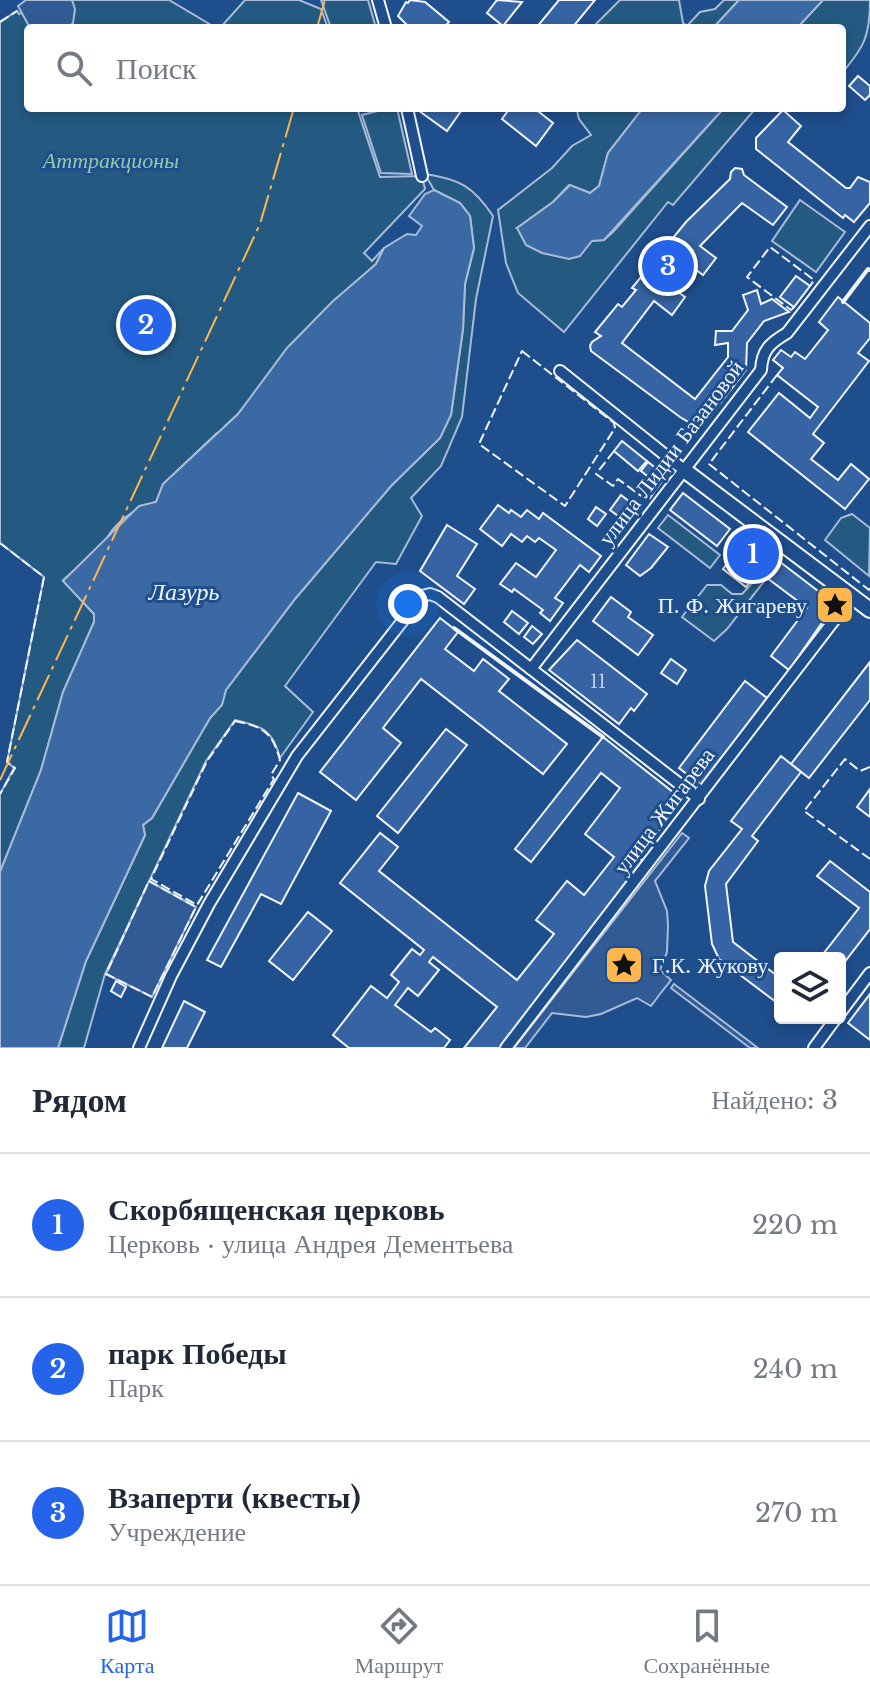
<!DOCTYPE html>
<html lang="ru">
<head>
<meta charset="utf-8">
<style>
	:root { --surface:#fff; --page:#f2f2f3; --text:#1f2937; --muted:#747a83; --line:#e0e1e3; --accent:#2563eb }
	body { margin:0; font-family:"Libre Baskerville",serif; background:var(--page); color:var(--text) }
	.controls { position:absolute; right:24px; bottom:24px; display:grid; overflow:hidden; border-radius:8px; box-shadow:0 4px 12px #0003 }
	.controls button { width:72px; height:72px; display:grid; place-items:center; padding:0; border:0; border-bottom:2px solid var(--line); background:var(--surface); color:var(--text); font:40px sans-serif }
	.you { position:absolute; left:408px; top:604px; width:28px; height:28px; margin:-20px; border:6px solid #fff; border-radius:50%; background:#1a73e8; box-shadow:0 0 0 12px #1a73e833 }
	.badge { display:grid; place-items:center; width:52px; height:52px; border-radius:50%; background:var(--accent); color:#fff; font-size:26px; font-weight:700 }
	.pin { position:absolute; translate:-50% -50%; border:4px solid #fff; box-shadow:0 2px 8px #0006 }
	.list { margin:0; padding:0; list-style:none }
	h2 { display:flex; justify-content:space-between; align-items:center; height:104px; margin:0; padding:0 32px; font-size:34px }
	h2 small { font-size:26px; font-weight:400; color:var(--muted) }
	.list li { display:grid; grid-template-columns:52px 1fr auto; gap:24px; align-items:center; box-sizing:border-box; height:144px; padding:0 32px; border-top:2px solid var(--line) }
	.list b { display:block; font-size:30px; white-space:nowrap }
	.list p { margin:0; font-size:26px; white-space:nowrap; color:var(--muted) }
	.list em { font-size:26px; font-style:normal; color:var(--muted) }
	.icon { flex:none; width:44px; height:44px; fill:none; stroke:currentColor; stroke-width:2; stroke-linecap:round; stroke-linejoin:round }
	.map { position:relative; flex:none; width:870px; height:1048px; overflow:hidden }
	.search { position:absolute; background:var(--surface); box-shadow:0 4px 12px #0003; left:24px; right:24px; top:24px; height:88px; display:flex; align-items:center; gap:20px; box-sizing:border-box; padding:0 28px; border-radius:8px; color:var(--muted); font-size:30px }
	.sheet { height:536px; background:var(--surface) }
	nav { display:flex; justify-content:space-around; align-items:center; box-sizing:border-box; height:112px; border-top:2px solid var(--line); background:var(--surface); font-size:22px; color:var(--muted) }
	nav a { display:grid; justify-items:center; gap:4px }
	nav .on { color:var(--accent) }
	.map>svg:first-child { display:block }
</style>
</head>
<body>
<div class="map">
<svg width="870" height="1048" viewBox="0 0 870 1048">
	<rect width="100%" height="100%" fill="#1f4e8c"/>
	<g fill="#245a82" stroke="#a8bbd7" stroke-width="2">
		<path d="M40,0H169L216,28H28V108H357L380,177L422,176L425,189L364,253L372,261L384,248L376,264L321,314L238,414L225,426L224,432L217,433L163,484L156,502C136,507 112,524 104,544L63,580L94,614V622L63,692L41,770L0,872V794L14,768L7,762L44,577L0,543V22L17,11L19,14Z"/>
		<polygon points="245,0 299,0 321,9 328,28 220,28"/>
		<polygon points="321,0 368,0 376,28 331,28"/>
		<polygon points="620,0 679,0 683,23 687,26 700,12 715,9 724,0 739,0 713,28 592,28"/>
		<path d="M823,0H870C870,35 865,46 842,73V28H797Z"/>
		<polygon points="389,108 397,108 412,174 381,173 362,115"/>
		<polygon points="563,108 643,108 608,153 599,186 590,193 569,185 553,202 517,228 592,241 604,240 613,232 724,108 756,108 673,205 668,202 564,332 518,293 506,263 498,210 552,168 572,146 591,135 579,119 577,111"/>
		<path d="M425,174C459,179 473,186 493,216L476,299L462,417L441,466L411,498L422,516L396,564L376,562L285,686L313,712L280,758C273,730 262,726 235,720L206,761L105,974L84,1048H58L86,961L145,835L143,825L152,818L210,718L221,705L226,690L295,599L391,486L440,438L451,415L463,329L465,284L474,248L470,216L460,203L434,190Z"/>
		<polygon points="800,200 845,232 816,272 772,241"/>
		<polygon points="852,514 870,528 869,576 825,540 841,518"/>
		<polygon points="668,515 720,555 710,568 658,528"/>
		<polygon points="759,576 765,580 727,629 714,641 682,617 707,585 721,585 732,594 742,594"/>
	</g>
	<g fill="#305b95" stroke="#a8bbd7" stroke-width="2">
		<polygon points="26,0 72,0 75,9 73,23 68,28 30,28 18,6"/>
		<polygon points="682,833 689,838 655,881 667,911 668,925 667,952 660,970 671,980 660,994 651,1006 637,998 601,1014 586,1017 552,1013 525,1048 514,1048"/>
		<polygon points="149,881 196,907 152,997 106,974"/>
		<polygon points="674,984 758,1048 750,1048 671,988"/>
	</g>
	<g fill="#3b69a3" stroke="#a8bbd7" stroke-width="2">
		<polygon points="739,0 823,0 797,28 713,28"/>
		<polygon points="643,108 724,108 604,240 592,241 580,256 569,259 542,253 526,245 517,228 553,202 570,185 590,193 599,186 608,153"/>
		<polygon points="434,190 460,203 470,216 474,248 465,284 463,329 451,415 440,438 391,486 295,599 226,690 222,705 210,718 152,818 143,825 145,835 86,961 58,1048 0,1048 0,872 41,770 63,692 94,622 94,614 63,581 139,506 156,502 163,484 238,414 287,348 333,301 376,264 384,248 407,234 416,235 422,226 409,216 425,194"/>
	</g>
	<g fill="#3563a3" stroke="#f2f6ff" stroke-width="2">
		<polygon points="410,0 425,2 449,22 444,28 410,28 398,16 406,2 408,3"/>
		<polygon points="497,0 522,2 503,26 487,13"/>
		<polygon points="559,0 595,0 572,28 536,28"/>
		<polygon points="858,76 870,86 870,95 865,100 849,86"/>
		<polygon points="415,108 457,108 461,111 447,131"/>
		<polygon points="510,108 534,108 553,123 536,146 502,119"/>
		<polygon points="783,110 801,126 788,142 846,188 850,188 858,177 870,182 870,203 854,222 845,215 843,218 756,149 756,138"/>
		<polygon points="735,168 742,169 744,175 787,207 773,225 742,203 700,246 716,258 703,275 686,262 667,284 685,297 672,315 654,301 622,343 695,399 728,357 728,343 715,345 716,331 732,331 748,310 743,295 757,290 761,304 772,299 789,312 764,321 747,343 746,370 709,418 695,426 680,417 591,351 590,346 592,342 601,336 595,332 618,304 622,307 636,290 632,288 686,222 730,179 731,172"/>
		<polygon points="796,276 810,286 794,307 780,297"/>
		<polygon points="838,297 870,323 870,338 858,353 869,361 813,434 824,443 811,459 838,480 851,464 869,479 845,509 748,432 779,393 810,418 818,407 777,375 783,368 773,360 781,350 791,357 795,352 805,359 828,330 819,322"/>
		<polygon points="622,441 647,461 638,471 614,451"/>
		<polygon points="648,462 666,476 653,493 645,486 651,479 641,471"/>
		<polygon points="683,493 730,529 717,546 670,510"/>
		<polygon points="621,495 639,509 629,524 610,510"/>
		<polygon points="498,505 509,513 511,510 521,517 527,510 539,519 543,513 601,556 589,572 580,565 555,598 563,603 550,621 540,613 543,610 514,589 512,592 500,584 516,563 536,577 556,550 539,538 535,542 527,536 522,542 511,534 502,546 480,529"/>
		<polygon points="596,507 606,514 597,526 588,519"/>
		<polygon points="447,525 477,544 457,576 475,589 464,604 420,571"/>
		<polygon points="649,534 668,547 651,568 640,576 626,565"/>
		<polygon points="748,535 772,553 746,587 723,569"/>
		<polygon points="771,555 835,604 789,670 771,656 807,608 759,572"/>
		<polygon points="611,597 631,612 628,617 653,635 638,655 593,621"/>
		<polygon points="512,611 528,623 519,634 504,622"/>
		<polygon points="440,618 458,632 445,649 474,671 483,659 509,679 499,691 567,744 543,774 421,679 383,728 401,743 356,800 320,772"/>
		<polygon points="532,626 542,634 533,644 524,637"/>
		<polygon points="577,640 647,694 634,711 631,708 619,724 549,670"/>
		<polygon points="671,659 686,670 677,684 661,673"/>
		<polygon points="870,662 870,700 809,778 791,764"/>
		<polygon points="745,681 767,698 701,785 679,768"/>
		<polygon points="446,729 467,745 398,833 377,816"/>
		<polygon points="603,737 683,800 638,857 645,863 500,1048 464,1048 497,1007 433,957 429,962 439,970 418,996 408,988 395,1005 431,1032 435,1028 450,1040 444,1048 349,1048 333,1035 371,986 387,998 399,982 391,975 412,949 420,955 424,950 340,883 380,833 398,847 379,871 517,980 554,934 536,920 567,881 584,895 614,857 585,834 620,788 601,773 531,862 515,849"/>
		<polygon points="781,756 801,772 752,836 758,841 726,884 733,942 780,978 780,1005 719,959 712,944 705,886 709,871 742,829 731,821"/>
		<polygon points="870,789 870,817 857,807"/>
		<polygon points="298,793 331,811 281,904 261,894 221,967 207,960"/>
		<polygon points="830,861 870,892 870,929 840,968 840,958 820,958 859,908 817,876"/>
		<polygon points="308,912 332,931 293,980 269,961"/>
		<polygon points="116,981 126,987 121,997 111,991"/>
		<polygon points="870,994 870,1040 848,1023"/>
		<polygon points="184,1001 205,1012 187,1048 162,1048"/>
	</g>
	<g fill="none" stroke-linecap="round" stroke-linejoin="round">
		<defs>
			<g id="street">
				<polyline points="378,0 386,28"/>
				<polyline points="407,108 422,176"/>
				<polyline points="560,371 684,470"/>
				<path d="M531,669L761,370C762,350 770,343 787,333L870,226"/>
				<polyline points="840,1013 870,973"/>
				<polyline points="139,1048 171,976 209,904 297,756 422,596 430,594 438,597 699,799"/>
				<polyline points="506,1048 852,597"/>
				<polyline points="814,1048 836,1018"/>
			</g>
			<polyline id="secondary" points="684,470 870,610"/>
		</defs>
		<use href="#street" stroke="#f2f6ff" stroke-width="14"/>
		<use href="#secondary" stroke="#f2f6ff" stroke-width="18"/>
		<use href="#street" stroke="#1f4e8c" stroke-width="10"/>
		<use href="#secondary" stroke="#1f4e8c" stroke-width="14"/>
		<g stroke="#f2f6ff" stroke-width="2" stroke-dasharray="10 4" stroke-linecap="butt">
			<polyline points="0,22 17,11"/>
			<polyline points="794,307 791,310 747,277 770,247 814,280 810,286"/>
			<polygon points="522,351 614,423 615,428 565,506 479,444"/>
			<polyline points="777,375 709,464 869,590 870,588"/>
			<polyline points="614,451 596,474 613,486 618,479 648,501 654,492"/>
			<polyline points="0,543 44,577 7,762 15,768 0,794"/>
			<path d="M235,721C263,727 272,731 280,760L271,775L274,779L197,905L151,879L207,761Z"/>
			<polyline points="870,767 860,771 845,759 804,811 870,859"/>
			<polygon points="149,881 196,907 152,997 106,974"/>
		</g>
		<g stroke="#f2f6ff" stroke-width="4">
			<polyline points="843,302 868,269 870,270"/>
			<polyline points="454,628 603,737"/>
		</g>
		<g stroke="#ffb74d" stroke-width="2" stroke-dasharray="28 6 4 6" stroke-linecap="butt">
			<polyline points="317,28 325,0"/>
			<polyline points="0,780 260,224 294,108"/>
		</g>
	</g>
	<defs>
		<symbol id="sight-square" viewBox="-11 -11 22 22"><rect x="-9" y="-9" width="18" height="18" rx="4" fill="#ffb74d" stroke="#1f4e8c"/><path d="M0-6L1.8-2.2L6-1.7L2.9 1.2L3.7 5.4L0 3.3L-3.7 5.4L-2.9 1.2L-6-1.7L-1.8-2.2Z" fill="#111"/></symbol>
	</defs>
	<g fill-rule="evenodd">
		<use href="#sight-square" x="813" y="583" width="44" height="44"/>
		<use href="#sight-square" x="602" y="943" width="44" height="44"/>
	</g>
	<g text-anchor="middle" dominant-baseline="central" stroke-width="6" stroke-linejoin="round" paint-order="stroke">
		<g font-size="18" fill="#c3d1e8">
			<text x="598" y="682">11</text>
		</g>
		<g font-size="22" font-style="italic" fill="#97c8a6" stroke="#1f4e8c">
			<text x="111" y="160">Аттракционы</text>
		</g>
		<g font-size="22" fill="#f2f6ff" stroke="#1f4e8c">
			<text transform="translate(671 453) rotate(-53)">улица Лидии Базановой</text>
			<text transform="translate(664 811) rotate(-53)">улица Жигарева</text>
		</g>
		<g font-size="22" fill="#f2f6ff" stroke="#1f4e8c" text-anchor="end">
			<text x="807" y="605">П. Ф. Жигареву</text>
			<text x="652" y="965" text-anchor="start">Г.К. Жукову</text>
		</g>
		<g font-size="24" font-style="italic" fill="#f2f6ff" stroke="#1f4e8c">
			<text x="184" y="591">Лазурь</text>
		</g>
	</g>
</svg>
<div class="controls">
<button><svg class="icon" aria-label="layers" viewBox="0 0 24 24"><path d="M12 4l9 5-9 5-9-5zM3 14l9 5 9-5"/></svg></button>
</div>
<div class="you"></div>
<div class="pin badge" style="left:753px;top:554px">1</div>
<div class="pin badge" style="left:146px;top:325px">2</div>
<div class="pin badge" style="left:668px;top:266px">3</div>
<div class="search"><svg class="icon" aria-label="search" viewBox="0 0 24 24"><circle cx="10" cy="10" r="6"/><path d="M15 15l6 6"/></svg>Поиск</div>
</div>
<section class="sheet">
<h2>Рядом<small>Найдено: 3</small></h2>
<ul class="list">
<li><span class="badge">1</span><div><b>Скорбященская церковь</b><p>Церковь · улица Андрея Дементьева</p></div><em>220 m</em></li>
<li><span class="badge">2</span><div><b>парк Победы</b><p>Парк</p></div><em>240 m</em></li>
<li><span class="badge">3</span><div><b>Взаперти (квесты)</b><p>Учреждение</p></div><em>270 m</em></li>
</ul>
</section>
<nav>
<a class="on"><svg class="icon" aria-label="map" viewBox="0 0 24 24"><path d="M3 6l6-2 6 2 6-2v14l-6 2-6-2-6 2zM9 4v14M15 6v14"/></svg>Карта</a>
<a><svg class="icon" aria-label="directions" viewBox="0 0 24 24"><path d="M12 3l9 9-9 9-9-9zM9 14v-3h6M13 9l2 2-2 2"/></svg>Маршрут</a>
<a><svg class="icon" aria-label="saved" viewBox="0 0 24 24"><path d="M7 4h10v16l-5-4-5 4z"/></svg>Сохранённые</a>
</nav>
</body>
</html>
